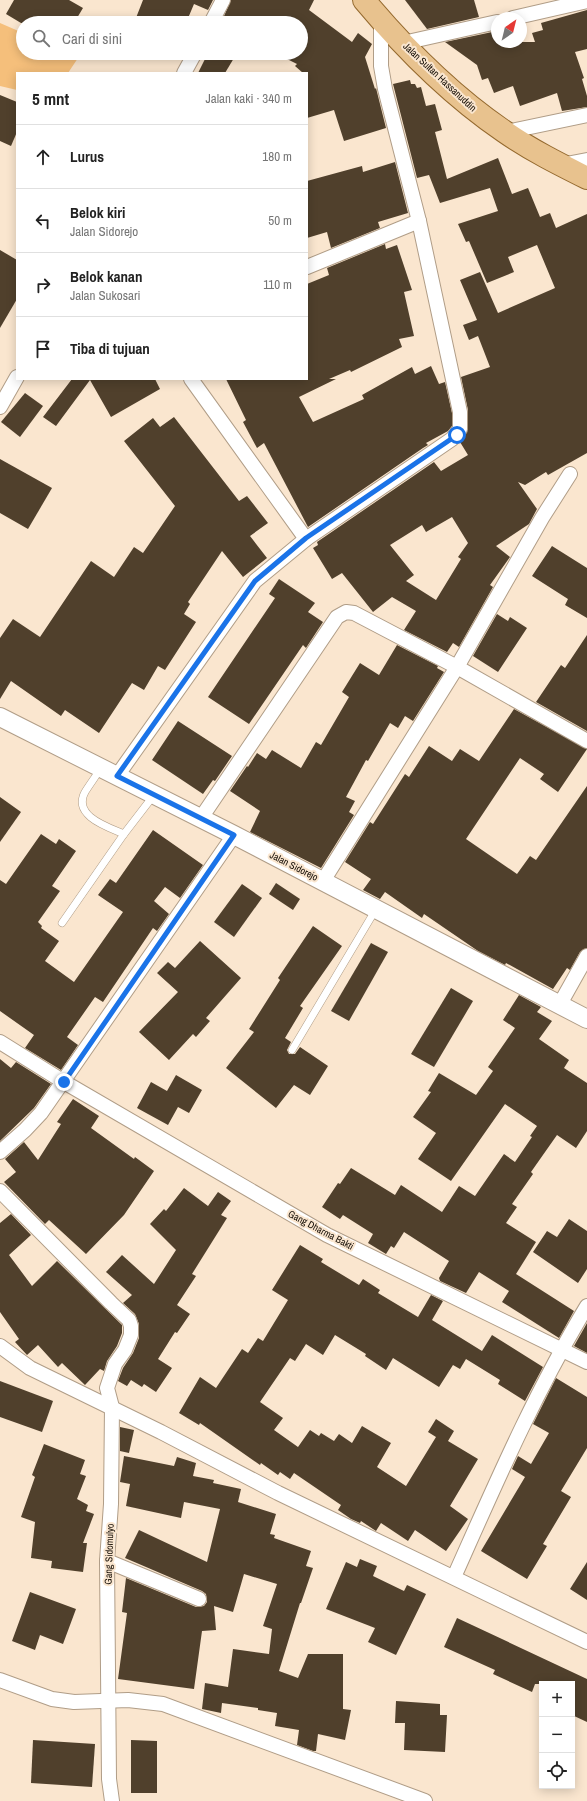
<!DOCTYPE html>
<html lang="id">
<head>
<meta charset="utf-8">
<style>
	:root { --surface:#fff; --page:#f2f2f2; --text:#222; --muted:#767676; --line:#e0e0e0 }
	body { margin:0; font-family:"Archivo Narrow",sans-serif; background:var(--page); color:var(--text) }
	.controls { position:absolute; right:12px; bottom:12px; display:grid; overflow:hidden; border-radius:0px; box-shadow:0 2px 10px #0003 }
	.controls button { width:36px; height:36px; display:grid; place-items:center; padding:0; border:0; border-bottom:1px solid var(--line); background:var(--surface); color:var(--text); font:20px sans-serif }
	.compass { position:absolute; left:491px; top:12px; width:36px; height:36px; border-radius:50%; background:var(--surface); box-shadow:0 2px 10px #0003; rotate:35deg }
	.stop { position:absolute; width:12px; height:12px; margin:-9px; border:3px solid #1a73e8; border-radius:50%; background:#fff }
	.stop.end { background:#1a73e8; border-color:#fff; box-shadow:0 1px 4px #0008 }
	.list { margin:0; padding:0; list-style:none }
	h2 { display:flex; justify-content:space-between; align-items:center; height:52px; margin:0; padding:0 16px; font-size:17px }
	h2 small { font-size:13px; font-weight:400; color:var(--muted) }
	.list li { display:grid; grid-template-columns:26px 1fr auto; gap:12px; align-items:center; box-sizing:border-box; height:64px; padding:0 16px; border-top:1px solid var(--line) }
	.list b { display:block; font-size:15px; white-space:nowrap }
	.list p { margin:0; font-size:13px; white-space:nowrap; color:var(--muted) }
	.list em { font-size:13px; font-style:normal; color:var(--muted) }
	.icon { flex:none; width:22px; height:22px; fill:none; stroke:currentColor; stroke-width:2; stroke-linecap:round; stroke-linejoin:round }
	.map { position:relative; flex:none; width:587px; height:1801px; overflow:hidden }
	.search { position:absolute; background:var(--surface); box-shadow:0 2px 10px #0003; left:16px; top:16px; width:292px; height:44px; display:flex; align-items:center; gap:10px; box-sizing:border-box; padding:0 14px; border-radius:22px; color:var(--muted); font-size:15px }
	.panel { position:absolute; background:var(--surface); box-shadow:0 2px 10px #0003; left:16px; top:72px; width:292px; height:308px; border-radius:0px }
	.map>svg:first-child { display:block }
</style>
</head>
<body>
<div class="map">
<svg width="587" height="1801" viewBox="0 0 587 1801">
	<rect width="100%" height="100%" fill="#fae6cf"/>
	<polygon fill="#f5bf7b" points="0,23 23,33 23,53 67,53 78,58 68,73 17,73 17,90 0,86"/>
	<g fill="#50402c" fill-rule="evenodd">
		<polygon points="14,0 69,0 83,8 74,23 21,23 6,14"/>
		<polygon points="143,0 213,0 208,10 194,4 186,23 134,23"/>
		<polygon points="231,0 314,0 309,10 352,42 358,33 372,44 365,57 375,89 376,88 386,128 344,141 334,110 307,118 307,73 303,73 295,66 297,64 275,53 301,53 301,23 221,23"/>
		<polygon points="405,0 474,0 479,17 427,29"/>
		<polygon points="587,10 587,49 575,52 584,78 582,79 587,96 587,107 562,111 557,93 520,106 513,86 494,93 488,78 482,80 477,65 445,42 497,31 497,42 535,42 532,33 543,30 541,23"/>
		<polygon points="208,53 237,53 225,73 198,73"/>
		<path d="M410,80L411,84H415L417,88L421,87L426,106L435,104L442,130L435,132L447,179L498,158L512,194L528,188L540,217L550,213L556,228L587,214V453L548,475L546,472L525,485L518,482L537,509L529,524L496,546L510,557L490,585L493,587L459,647L453,643L447,652L404,630L416,611L392,597L373,612L342,573L332,579L313,548L318,545L317,542L434,462L441,471L468,455L460,442L468,429V410L461,377L490,367L478,336L469,340L463,325L477,320L460,280L480,272L498,313L555,288L537,245L508,257L514,272L487,283L469,241L466,242L458,224L498,211L490,188L440,203L429,175L417,178L393,84ZM452,517L468,543L458,557L461,559L436,600L406,581L414,575L390,545L422,525L426,532Z"/>
		<polygon points="0,95 17,102 17,132 11,146 0,141"/>
		<polygon points="395,162 408,213 378,222 380,228 331,248 327,232 307,238 307,181 362,166 363,172"/>
		<polygon points="385,244 386,249 397,245 412,290 404,292 414,336 399,339 402,347 351,372 350,370 329,379 336,379 299,397 313,422 364,399 362,395 412,367 415,374 431,366 439,384 445,382 452,413 452,426 448,431 426,443 428,445 423,448 308,527 264,443 257,448 243,422 246,420 226,379 307,379 307,284 329,275 327,268"/>
		<polygon points="0,250 17,260 17,299 0,328"/>
		<polygon points="72,379 155,379 160,389 111,417 90,380 56,426 43,417"/>
		<polygon points="25,393 43,406 20,437 1,422"/>
		<polygon points="174,417 239,501 247,496 268,523 250,536 267,558 243,577 222,551 188,602 190,604 184,614 196,622 165,670 158,666 144,690 132,683 99,733 65,710 61,716 11,681 0,699 0,638 13,619 40,637 91,561 114,577 134,547 143,553 175,506 124,441 153,418 160,427"/>
		<polygon points="0,459 52,488 28,529 0,513"/>
		<polygon points="552,546 587,568 587,618 565,605 568,599 532,576"/>
		<polygon points="279,579 315,603 308,612 323,622 306,648 303,645 249,724 208,697 275,598 269,594"/>
		<polygon points="497,614 508,621 510,617 527,628 498,672 473,656"/>
		<polygon points="587,635 587,731 536,702 561,665 565,668"/>
		<polygon points="397,645 438,666 437,668 444,672 413,721 405,716 398,728 390,723 368,761 366,760 346,797 355,801 349,812 354,815 321,868 250,832 260,811 230,791 247,766 248,767 257,753 266,759 272,750 301,768 316,742 321,745 349,697 342,692 360,663 379,675"/>
		<polygon points="514,709 587,749 558,792 540,779 544,774 520,758 466,839 517,874 530,856 536,860 587,786 587,948 580,952 570,970 567,968 553,989 506,963 505,965 478,951 424,914 422,918 385,892 380,899 363,890 371,879 345,862 370,822 373,824 405,774 409,777 429,746 452,761 460,749 479,761"/>
		<polygon points="178,721 232,756 215,781 213,780 203,794 152,760"/>
		<polygon points="0,797 21,812 0,842"/>
		<polygon points="153,830 203,865 180,898 165,887 154,901 169,914 157,931 153,928 103,1002 95,997 67,1037 78,1045 61,1070 25,1048 34,1035 0,1011 0,880 6,884 41,834 56,844 59,839 76,851 52,886 60,891 38,922 42,926 41,928 59,941 45,961 74,982 123,912 98,895 110,879 116,883"/>
		<polygon points="276,883 300,899 293,910 269,894"/>
		<polygon points="242,884 262,898 234,937 214,922"/>
		<polygon points="313,926 342,946 300,1006 303,1008 285,1038 291,1042 287,1050 289,1054 295,1054 300,1047 328,1066 310,1095 294,1085 276,1108 226,1068 254,1032 249,1029 280,980 278,978"/>
		<polygon points="200,941 241,978 206,1018 210,1021 196,1037 193,1034 169,1060 139,1032 178,992 157,973 168,962 175,968"/>
		<polygon points="371,943 388,952 349,1021 331,1011"/>
		<polygon points="451,988 473,1001 434,1067 411,1054"/>
		<polygon points="519,995 541,1007 537,1012 552,1021 539,1039 569,1060 564,1068 587,1083 587,1131 576,1148 557,1135 531,1172 533,1174 512,1204 517,1207 506,1223 536,1242 516,1274 574,1311 559,1338 502,1302 509,1291 479,1272 466,1293 440,1281 439,1278 449,1261 404,1232 394,1248 391,1246 386,1254 368,1243 373,1234 343,1215 340,1219 322,1207 338,1183 340,1184 351,1168 395,1195 401,1185 442,1212 459,1186 475,1196 504,1154 515,1162 532,1137 530,1136 537,1126 505,1104 451,1181 418,1159 436,1133 413,1117 431,1092 428,1091 439,1073 476,1095 493,1071 488,1067 515,1028 503,1020"/>
		<polygon points="0,1059 11,1068 16,1062 51,1084 34,1108 0,1141"/>
		<polygon points="176,1075 202,1090 189,1113 178,1107 168,1125 137,1108 151,1082 167,1091"/>
		<polygon points="73,1099 99,1116 91,1128 134,1159 135,1157 154,1171 124,1215 86,1254 49,1220 45,1224 4,1182 16,1172 5,1159 24,1142 38,1160 61,1124 57,1122"/>
		<polygon points="184,1188 208,1206 218,1192 231,1201 221,1215 227,1218 192,1274 196,1276 177,1305 190,1314 177,1333 175,1332 158,1359 172,1368 156,1392 144,1384 142,1387 131,1380 127,1386 118,1381 123,1368 133,1353 139,1338 139,1324 135,1314 123,1303 132,1295 106,1272 122,1255 154,1284 176,1250 150,1224 164,1209 166,1211"/>
		<polygon points="11,1214 31,1235 9,1255 32,1286 57,1261 122,1325 122,1333 117,1346 107,1361 104,1371 100,1369 85,1385 62,1363 58,1367 38,1345 27,1355 15,1342 19,1339 0,1312 0,1223"/>
		<polygon points="569,1219 587,1231 587,1269 578,1283 533,1252 547,1231 557,1237"/>
		<polygon points="300,1245 323,1259 321,1262 359,1285 363,1279 380,1290 378,1293 418,1317 431,1295 443,1301 432,1320 482,1351 492,1335 543,1367 525,1401 498,1384 500,1380 466,1359 460,1369 453,1365 439,1387 393,1358 386,1370 365,1356 366,1354 335,1335 323,1355 306,1344 295,1361 290,1358 260,1402 283,1418 274,1430 298,1447 310,1430 319,1436 321,1433 334,1441 339,1434 352,1443 362,1426 391,1443 377,1467 406,1486 436,1437 428,1432 436,1419 454,1431 448,1441 478,1459 450,1506 468,1519 446,1551 415,1530 408,1541 381,1523 376,1531 361,1521 360,1523 351,1519 338,1510 341,1505 294,1473 290,1479 280,1472 278,1475 261,1463 260,1465 200,1423 199,1425 179,1413 200,1377 216,1388 242,1349 248,1353 258,1338 263,1341 288,1300 272,1290"/>
		<polygon points="587,1323 587,1353 574,1346"/>
		<polygon points="556,1378 587,1397 587,1448 561,1491 571,1497 543,1544 547,1546 527,1579 481,1551 525,1477 512,1469 518,1456 531,1464 549,1433 533,1424"/>
		<polygon points="0,1381 53,1401 42,1432 0,1417"/>
		<polygon points="120,1427 134,1430 129,1453 120,1451"/>
		<polygon points="44,1444 85,1460 80,1474 86,1476 77,1499 88,1505 86,1511 94,1514 83,1543 87,1543 83,1572 51,1568 52,1561 31,1558 35,1522 21,1517 35,1477 32,1475"/>
		<polygon points="124,1456 174,1466 177,1457 196,1463 193,1476 214,1480 213,1483 241,1489 238,1502 276,1514 270,1534 275,1535 274,1538 311,1551 306,1566 313,1568 301,1603 300,1603 279,1671 298,1678 308,1654 343,1654 343,1709 351,1710 345,1740 318,1734 316,1751 313,1751 297,1745 299,1730 275,1726 277,1713 258,1710 258,1708 222,1703 221,1713 202,1709 205,1683 228,1687 233,1649 269,1654 272,1629 263,1626 277,1584 244,1574 233,1612 214,1606 216,1630 202,1631 194,1689 118,1679 127,1613 122,1612 126,1578 196,1607 204,1606 207,1602 206,1594 202,1591 125,1558 139,1530 207,1562 220,1509 184,1502 181,1518 126,1506 130,1484 120,1482"/>
		<polygon points="360,1559 377,1566 373,1576 404,1591 407,1585 426,1594 396,1655 368,1642 375,1628 326,1609 346,1562 357,1567"/>
		<polygon points="587,1562 587,1600 570,1589"/>
		<polygon points="30,1592 76,1609 63,1644 40,1635 35,1650 12,1641"/>
		<polygon points="457,1618 587,1679 587,1722 572,1715 572,1684 535,1684 532,1692 493,1674 495,1670 444,1647"/>
		<polygon points="396,1701 440,1704 440,1715 447,1715 445,1752 404,1750 405,1723 395,1723"/>
		<polygon points="33,1740 95,1744 92,1787 31,1783"/>
		<polygon points="131,1740 157,1741 157,1793 131,1793"/>
	</g>
	<g fill="none" stroke-linecap="round" stroke-linejoin="round">
		<defs>
			<g id="service">
				<path d="M101,768C96,776 90,784 85,792C72,816 108,827 124,834"/>
				<polyline points="62,923 124,834 154,795"/>
				<polyline points="292,1050 376,909"/>
			</g>
			<g id="minor">
				<polyline points="513,18 587,1"/>
				<polyline points="211,23 223,0"/>
				<polyline points="403,43 497,22"/>
				<polyline points="184,73 195,53"/>
				<polyline points="506,132 587,115"/>
				<polyline points="561,165 587,160"/>
				<polyline points="307,267 419,221"/>
				<polyline points="191,379 306,539"/>
				<polyline points="0,407 17,377"/>
				<polyline points="117,776 255,581 306,539 452,439 460,429 460,412 419,221 385,89 381,66 381,20"/>
				<polyline points="201,818 337,617 346,612 354,613 457,667 587,741"/>
				<polyline points="323,881 457,667 542,518 570,474"/>
				<polyline points="560,1004 587,956"/>
				<polyline points="0,1042 64,1082 327,1235 587,1362"/>
				<polyline points="0,1152 25,1130 41,1113 234,835"/>
				<polyline points="0,1191 111,1303 129,1320 131,1326 131,1335 125,1350 115,1364 107,1388 112,1407 111,1504 107,1561 109,1779 112,1801"/>
				<polyline points="0,1346 30,1368 161,1432 278,1493 587,1642"/>
				<polyline points="107,1561 199,1599"/>
				<path d="M454,1577C495,1485 535,1392 587,1306"/>
				<polyline points="0,1680 52,1699 74,1702 128,1700 163,1704 425,1801"/>
			</g>
			<polyline id="tertiary" points="0,717 234,835 587,1019"/>
			<path id="primary" d="M364,0C405,49 452,96 505,132C531,150 559,164 587,178"/>
		</defs>
		<use href="#service" stroke="#b09d87" stroke-width="8"/>
		<use href="#minor" stroke="#b09d87" stroke-width="16"/>
		<use href="#tertiary" stroke="#b09d87" stroke-width="20"/>
		<use href="#primary" stroke="#94692e" stroke-width="24"/>
		<use href="#service" stroke="#fff" stroke-width="7"/>
		<use href="#minor" stroke="#fff" stroke-width="14"/>
		<use href="#tertiary" stroke="#fff" stroke-width="18"/>
		<use href="#primary" stroke="#e8c28e" stroke-width="22"/>
	</g>
	<g fill="none" stroke-linecap="round" stroke-linejoin="round">
		<polyline stroke="#1a73e8" stroke-width="5" points="64,1082 234,835 117,776 255,581 306,538 457,435"/>
	</g>
	<g text-anchor="middle" dominant-baseline="central" stroke-width="4" stroke-linejoin="round" paint-order="stroke">
		<g font-size="10" fill="#160f07" stroke="#fae6cf">
			<text transform="translate(440 77) rotate(43)">Jalan Sultan Hassanuddin</text>
			<text transform="translate(294 866) rotate(27)">Jalan Sidorejo</text>
			<text transform="translate(321 1230) rotate(28)">Gang Dharma Bakti</text>
			<text transform="translate(109 1554) rotate(-88)">Gang Sidomulyo</text>
		</g>
	</g>
</svg>
<div class="controls">
<button>+</button>
<button>−</button>
<button><svg class="icon" aria-label="locate" viewBox="0 0 24 24"><circle cx="12" cy="12" r="6"/><path d="M12 2v4M12 18v4M2 12h4M18 12h4"/></svg></button>
</div>
<svg class="compass" viewBox="-18 -18 36 36"><path d="M0-13l5 13h-10z" fill="#e53935"/><path d="M0 13l5-13h-10z" fill="#767676"/></svg>
<div class="stop" style="left:457px;top:435px"></div>
<div class="stop end" style="left:64px;top:1082px"></div>
<div class="search"><svg class="icon" aria-label="search" viewBox="0 0 24 24"><circle cx="10" cy="10" r="6"/><path d="M15 15l6 6"/></svg>Cari di sini</div>
<section class="panel">
<h2>5 mnt<small>Jalan kaki · 340 m</small></h2>
<ul class="list">
<li><svg class="icon" aria-label="ahead" viewBox="0 0 24 24"><path d="M12 20V5M6 11l6-6 6 6"/></svg><div><b>Lurus</b></div><em>180 m</em></li>
<li><svg class="icon" aria-label="left" viewBox="0 0 24 24"><path d="M17 20v-9H6M10 6l-5 5 5 5"/></svg><div><b>Belok kiri</b><p>Jalan Sidorejo</p></div><em>50 m</em></li>
<li><svg class="icon" aria-label="right" viewBox="0 0 24 24"><path d="M7 20v-9h11M14 6l5 5-5 5"/></svg><div><b>Belok kanan</b><p>Jalan Sukosari</p></div><em>110 m</em></li>
<li><svg class="icon" aria-label="arrive" viewBox="0 0 24 24"><path d="M6 21V4h12l-3 4 3 4H6"/></svg><div><b>Tiba di tujuan</b></div></li>
</ul>
</section>
</div>
</body>
</html>
